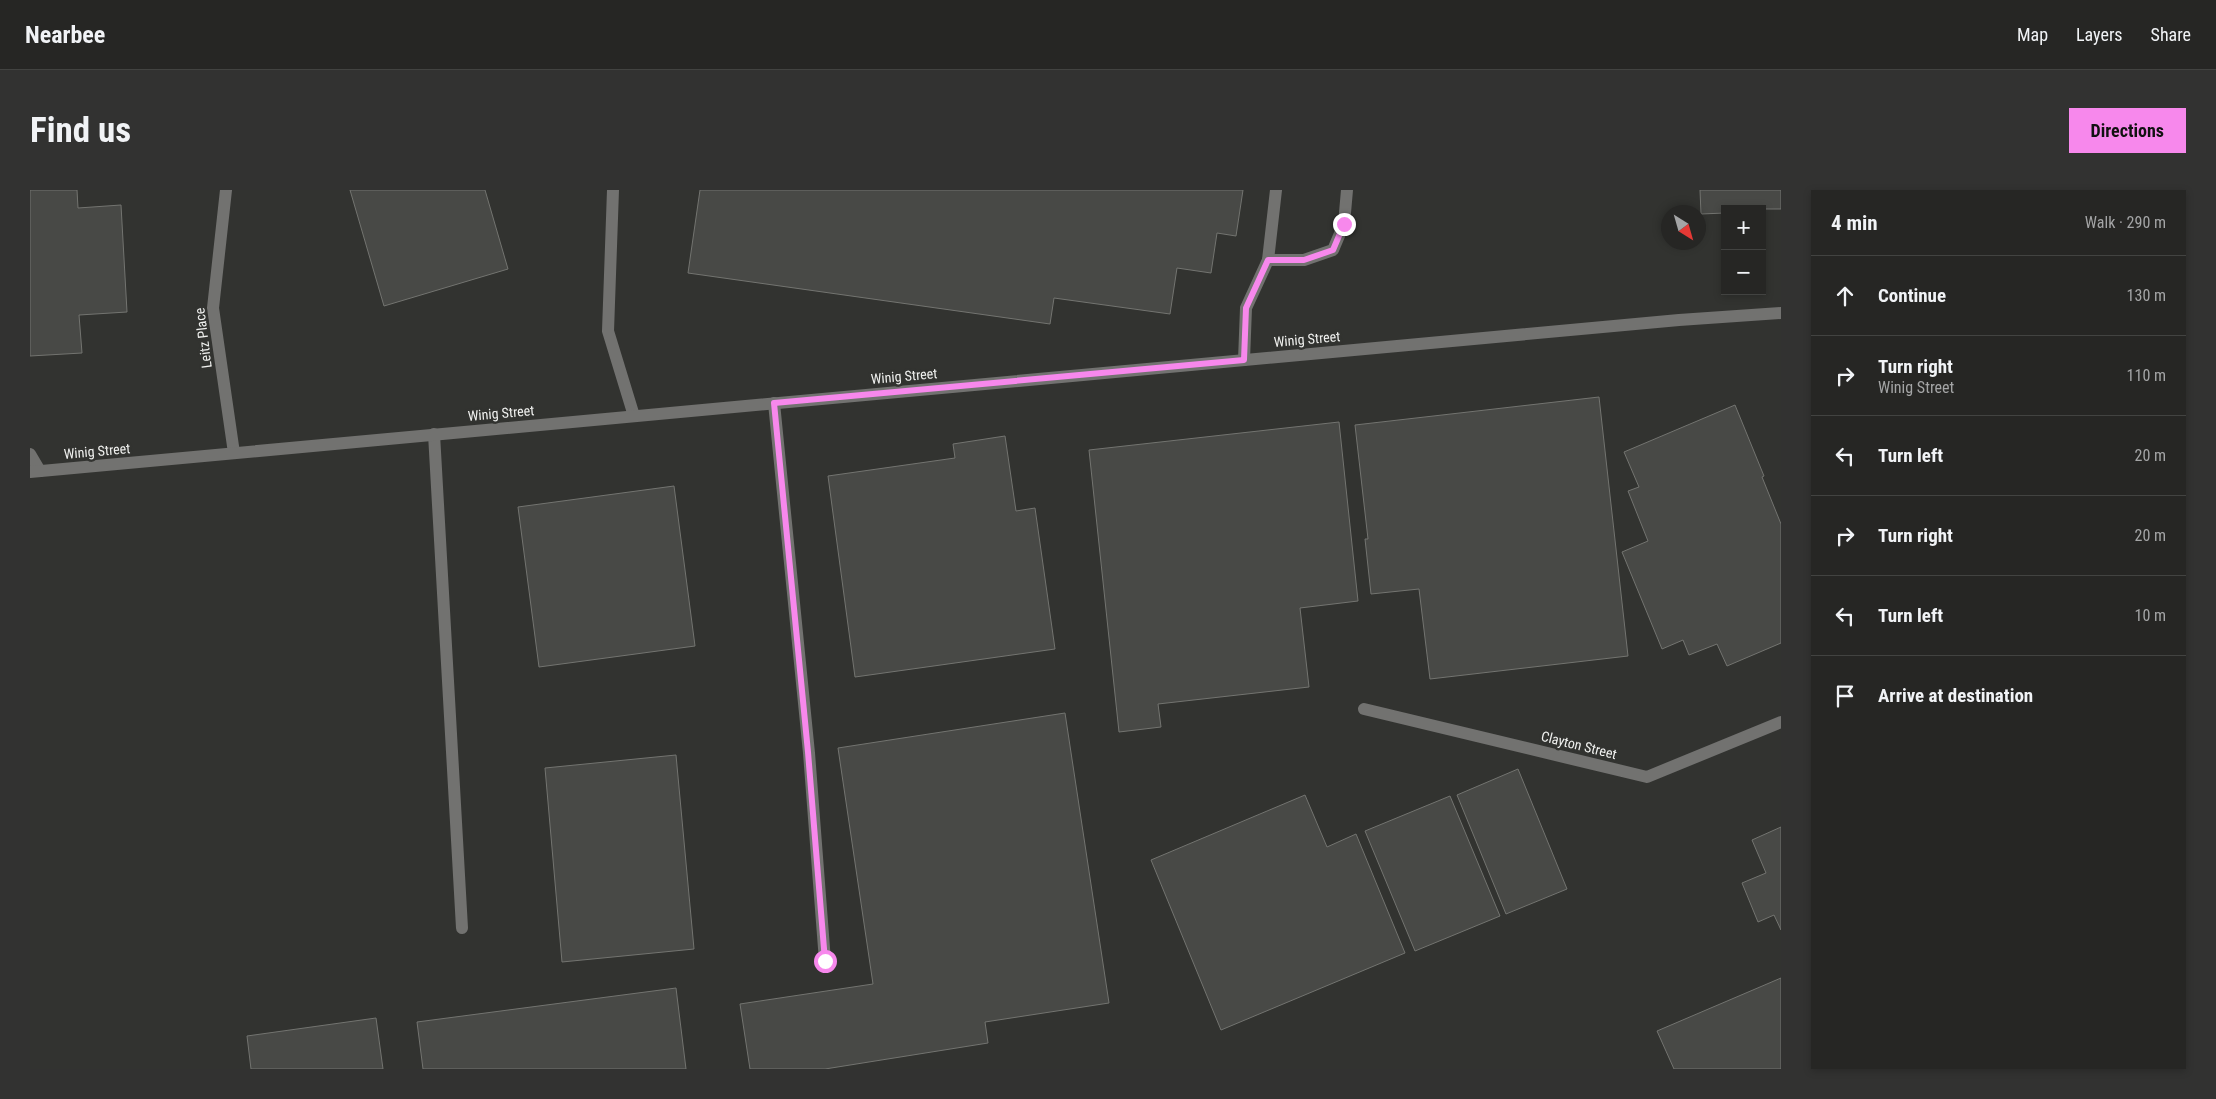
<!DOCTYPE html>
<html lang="en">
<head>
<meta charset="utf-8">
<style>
	:root { --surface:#262624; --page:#323231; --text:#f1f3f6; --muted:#a4a5a6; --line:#424341; --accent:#f788ec }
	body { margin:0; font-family:"Roboto Condensed",sans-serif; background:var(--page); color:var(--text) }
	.controls { position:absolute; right:15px; top:15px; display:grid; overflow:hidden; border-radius:0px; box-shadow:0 2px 8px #0003 }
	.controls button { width:45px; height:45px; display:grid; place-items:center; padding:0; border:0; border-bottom:1px solid var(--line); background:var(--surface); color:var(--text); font:25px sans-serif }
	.compass { position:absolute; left:1631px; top:15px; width:45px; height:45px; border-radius:50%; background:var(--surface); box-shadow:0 2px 8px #0003; rotate:143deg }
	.stop { position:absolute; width:15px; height:15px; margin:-11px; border:4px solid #f788ec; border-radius:50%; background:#fff }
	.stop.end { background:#f788ec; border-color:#fff; box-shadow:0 1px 5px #0008 }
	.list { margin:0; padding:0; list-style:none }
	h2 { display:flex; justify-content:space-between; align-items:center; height:65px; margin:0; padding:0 20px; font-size:21px }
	h2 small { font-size:16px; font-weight:400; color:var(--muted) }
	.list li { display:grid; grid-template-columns:32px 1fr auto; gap:15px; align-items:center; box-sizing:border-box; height:80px; padding:0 20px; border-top:1px solid var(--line) }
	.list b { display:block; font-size:19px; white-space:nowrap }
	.list p { margin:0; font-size:16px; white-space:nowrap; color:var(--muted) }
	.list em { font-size:16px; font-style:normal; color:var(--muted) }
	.icon { flex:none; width:28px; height:28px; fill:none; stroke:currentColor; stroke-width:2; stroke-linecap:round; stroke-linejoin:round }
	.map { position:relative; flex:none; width:1751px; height:879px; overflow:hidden; border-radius:0px }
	header { display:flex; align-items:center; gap:30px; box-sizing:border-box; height:70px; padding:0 25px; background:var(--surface); border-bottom:1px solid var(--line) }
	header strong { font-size:24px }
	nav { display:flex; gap:28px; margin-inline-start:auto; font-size:18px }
	.intro { display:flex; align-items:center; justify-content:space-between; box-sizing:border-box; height:120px; padding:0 30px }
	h1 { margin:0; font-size:35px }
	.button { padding:12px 22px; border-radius:0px; background:var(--accent); color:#111; font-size:18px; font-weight:700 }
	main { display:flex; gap:30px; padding:0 30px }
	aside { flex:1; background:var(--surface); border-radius:0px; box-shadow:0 2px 8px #0003 }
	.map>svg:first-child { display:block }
</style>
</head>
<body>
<header>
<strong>Nearbee</strong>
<nav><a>Map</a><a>Layers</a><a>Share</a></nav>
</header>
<div class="intro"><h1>Find us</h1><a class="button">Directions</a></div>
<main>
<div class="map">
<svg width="1751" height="879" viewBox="0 0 1751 879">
	<rect width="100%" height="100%" fill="#323330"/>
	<g fill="#484946" stroke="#737470">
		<polygon points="0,0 47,0 48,18 91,15 97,122 49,125 52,163 0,166"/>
		<polygon points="320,0 455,0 478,79 354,116"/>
		<polygon points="670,0 1213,0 1206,46 1187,43 1181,83 1147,78 1140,124 1024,108 1020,134 658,83"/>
		<polygon points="1670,0 1751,0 1751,19 1695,19 1695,23 1671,24"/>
		<polygon points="1569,207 1598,466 1400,489 1389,399 1341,404 1335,349 1338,349 1325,235"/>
		<polygon points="1705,215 1734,286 1732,287 1751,334 1751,453 1697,476 1687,454 1659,465 1653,450 1632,459 1592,362 1618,351 1598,301 1609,297 1594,262"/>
		<polygon points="1309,232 1328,411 1270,418 1279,497 1128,514 1131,537 1089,542 1059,260"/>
		<polygon points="975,246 986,321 1005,318 1025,459 825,487 798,286 925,268 923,254"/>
		<polygon points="644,296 665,456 509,477 488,317"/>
		<polygon points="1035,523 1079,813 955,832 958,853 795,879 720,879 710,814 843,794 808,558"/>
		<polygon points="646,565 664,759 532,772 515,578"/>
		<polygon points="1488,579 1537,699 1476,724 1427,605"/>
		<polygon points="1275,605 1297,657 1326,644 1375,763 1191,840 1121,670"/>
		<polygon points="1420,606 1470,726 1385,761 1335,641"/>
		<polygon points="1751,637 1751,740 1744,725 1728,732 1712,693 1736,683 1722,650"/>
		<polygon points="1751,788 1751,879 1644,879 1627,841"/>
		<polygon points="646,798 656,879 393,879 387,832"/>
		<polygon points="346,828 353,879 221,879 217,846"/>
	</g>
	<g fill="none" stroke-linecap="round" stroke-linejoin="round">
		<g stroke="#727270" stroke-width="12">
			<polyline points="583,0 578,141 604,226"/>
			<polyline points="1238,70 1274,70 1303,60 1314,34 1317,0"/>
			<polyline points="1214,170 1216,118 1238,70 1246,0"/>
			<polyline points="744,213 779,563 795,771"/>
			<polyline points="404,244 432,738"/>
			<polyline points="0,264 10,281"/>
		</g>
		<g stroke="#727270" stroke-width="12">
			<polyline points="196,0 183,118 204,263"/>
			<polyline points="0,282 1649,130 1751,123"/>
			<polyline points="1334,519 1617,587 1751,532"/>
		</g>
	</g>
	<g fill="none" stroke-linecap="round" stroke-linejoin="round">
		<polyline stroke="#f788ec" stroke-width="6" points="795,771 778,562 744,213 1214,170 1216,118 1238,70 1274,70 1303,60 1314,34"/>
	</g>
	<g text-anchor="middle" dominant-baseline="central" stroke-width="5" stroke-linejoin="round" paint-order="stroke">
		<g font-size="14" fill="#f0f1ef" stroke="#323330">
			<text transform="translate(173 148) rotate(-97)">Leitz Place</text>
			<text transform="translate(1277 149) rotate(-5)">Winig Street</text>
			<text transform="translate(874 186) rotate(-5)">Winig Street</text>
			<text transform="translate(471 223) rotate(-5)">Winig Street</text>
			<text transform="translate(67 261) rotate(-5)">Winig Street</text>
			<text transform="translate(1549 555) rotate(14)">Clayton Street</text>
		</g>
	</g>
</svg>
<div class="controls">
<button>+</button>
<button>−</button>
</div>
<svg class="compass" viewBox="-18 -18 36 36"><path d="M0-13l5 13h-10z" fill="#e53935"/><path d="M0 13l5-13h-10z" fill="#a4a5a6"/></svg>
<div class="stop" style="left:795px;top:771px"></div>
<div class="stop end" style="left:1314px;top:34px"></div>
</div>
<aside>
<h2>4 min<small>Walk · 290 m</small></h2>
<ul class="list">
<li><svg class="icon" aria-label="ahead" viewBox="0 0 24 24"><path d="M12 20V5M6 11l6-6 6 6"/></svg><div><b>Continue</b></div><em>130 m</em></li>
<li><svg class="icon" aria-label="right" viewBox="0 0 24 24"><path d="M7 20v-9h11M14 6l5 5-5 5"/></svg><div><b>Turn right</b><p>Winig Street</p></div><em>110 m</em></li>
<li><svg class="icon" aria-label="left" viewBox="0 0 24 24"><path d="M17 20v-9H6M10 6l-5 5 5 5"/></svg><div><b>Turn left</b></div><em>20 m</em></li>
<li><svg class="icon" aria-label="right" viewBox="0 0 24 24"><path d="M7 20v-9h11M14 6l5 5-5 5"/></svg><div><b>Turn right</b></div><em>20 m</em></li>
<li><svg class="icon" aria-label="left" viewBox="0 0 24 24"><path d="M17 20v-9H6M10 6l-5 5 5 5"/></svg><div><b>Turn left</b></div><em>10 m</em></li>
<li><svg class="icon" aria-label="arrive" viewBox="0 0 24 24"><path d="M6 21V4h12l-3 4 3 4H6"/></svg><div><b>Arrive at destination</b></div></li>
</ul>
</aside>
</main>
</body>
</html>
